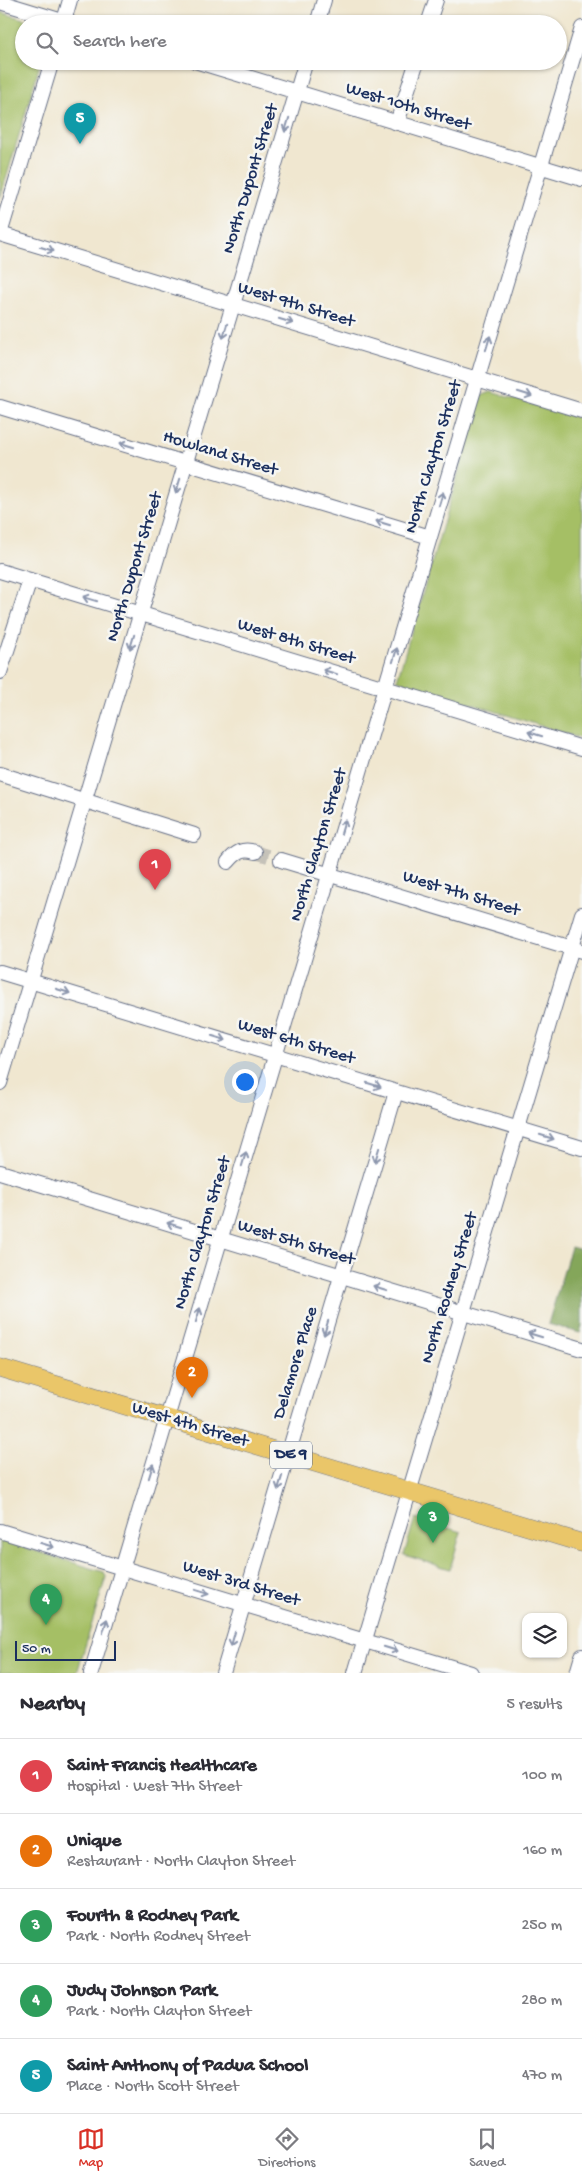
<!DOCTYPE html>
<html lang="en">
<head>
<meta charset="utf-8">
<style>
	:root { --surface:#fff; --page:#f2f2f3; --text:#2b2b33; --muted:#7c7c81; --line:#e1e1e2; --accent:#d93025 }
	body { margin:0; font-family:"Gochi Hand",sans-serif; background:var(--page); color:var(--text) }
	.controls { position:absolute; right:15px; bottom:15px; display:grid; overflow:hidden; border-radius:10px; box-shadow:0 1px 4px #0004 }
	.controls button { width:45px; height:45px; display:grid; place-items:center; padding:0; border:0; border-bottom:1px solid var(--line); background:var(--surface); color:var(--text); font:25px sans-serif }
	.scale { position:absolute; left:15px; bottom:12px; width:101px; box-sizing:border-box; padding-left:5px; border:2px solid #1b2f5e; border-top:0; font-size:14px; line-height:18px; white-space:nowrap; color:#1b2f5e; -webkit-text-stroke:4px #f6f6f2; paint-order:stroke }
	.you { position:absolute; left:244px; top:1081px; width:18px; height:18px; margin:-12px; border:4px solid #fff; border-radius:50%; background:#1a73e8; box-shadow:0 0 0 8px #1a73e833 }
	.badge { display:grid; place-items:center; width:32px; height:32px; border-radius:50%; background:var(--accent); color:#fff; font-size:16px; font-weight:700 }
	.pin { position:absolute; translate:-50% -41px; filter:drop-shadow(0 1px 2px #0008) }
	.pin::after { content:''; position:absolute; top:26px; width:18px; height:15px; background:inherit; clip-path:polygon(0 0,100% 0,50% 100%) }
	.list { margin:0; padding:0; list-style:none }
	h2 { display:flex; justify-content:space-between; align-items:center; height:65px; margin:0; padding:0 20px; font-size:21px }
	h2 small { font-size:16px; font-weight:400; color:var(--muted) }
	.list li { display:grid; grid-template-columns:32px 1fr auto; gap:15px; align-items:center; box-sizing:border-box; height:75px; padding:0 20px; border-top:1px solid var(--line) }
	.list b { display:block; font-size:19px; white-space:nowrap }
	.list p { margin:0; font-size:16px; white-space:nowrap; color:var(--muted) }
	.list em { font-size:16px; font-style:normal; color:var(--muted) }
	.icon { flex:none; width:28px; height:28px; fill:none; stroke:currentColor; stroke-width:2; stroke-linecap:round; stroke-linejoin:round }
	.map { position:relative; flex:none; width:582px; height:1673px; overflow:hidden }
	.search { position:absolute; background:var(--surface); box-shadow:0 1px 4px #0004; left:15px; right:15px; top:15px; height:55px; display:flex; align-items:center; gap:12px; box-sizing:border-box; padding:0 18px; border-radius:28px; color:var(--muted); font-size:19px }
	.sheet { height:440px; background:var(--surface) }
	nav { display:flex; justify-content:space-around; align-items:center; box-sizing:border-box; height:70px; border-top:1px solid var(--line); background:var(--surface); font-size:14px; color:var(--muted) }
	nav a { display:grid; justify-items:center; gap:2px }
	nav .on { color:var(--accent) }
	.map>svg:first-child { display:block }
</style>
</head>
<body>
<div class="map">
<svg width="582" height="1673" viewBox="0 0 582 1673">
	<rect width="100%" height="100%" fill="#f6f6f2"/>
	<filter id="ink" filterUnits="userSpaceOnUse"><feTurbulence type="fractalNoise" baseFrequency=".02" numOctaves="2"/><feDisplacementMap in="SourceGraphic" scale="10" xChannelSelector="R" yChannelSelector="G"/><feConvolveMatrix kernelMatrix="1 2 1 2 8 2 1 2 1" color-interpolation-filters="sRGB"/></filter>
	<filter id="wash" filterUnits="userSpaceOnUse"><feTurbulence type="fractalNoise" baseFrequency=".0096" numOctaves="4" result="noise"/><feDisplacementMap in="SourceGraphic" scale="20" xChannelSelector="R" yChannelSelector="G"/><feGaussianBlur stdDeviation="1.12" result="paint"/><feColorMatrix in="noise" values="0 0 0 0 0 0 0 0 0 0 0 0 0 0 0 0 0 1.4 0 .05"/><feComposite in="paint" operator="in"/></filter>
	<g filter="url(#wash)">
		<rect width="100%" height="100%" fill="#f0e7d0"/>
		<g fill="#a5bf65" stroke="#607762">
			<polygon points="0,12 40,24 24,24 24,61 41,61 0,199"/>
			<polygon points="491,392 582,419 582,739 397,680 481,396"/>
			<polygon points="415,1518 461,1532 450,1569 404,1555"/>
			<polygon points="0,1540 104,1572 106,1577 77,1673 0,1673"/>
		</g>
		<polygon fill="#84a65a" stroke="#506a5c" points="571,1247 582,1250 582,1325 580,1333 548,1324"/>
	</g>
	<g filter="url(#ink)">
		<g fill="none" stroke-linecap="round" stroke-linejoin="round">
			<polyline stroke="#c5c2b9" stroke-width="14" stroke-dasharray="14 7" stroke-linecap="butt" points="255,852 281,860"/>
			<defs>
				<g id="minor">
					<polyline points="0,2 72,24"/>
					<polyline points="63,24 70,0"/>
					<polyline points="317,24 324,0"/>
					<polyline points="428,24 436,0"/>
					<polyline points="195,61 582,179"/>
					<polyline points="397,123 417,61"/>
					<polyline points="0,234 582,411"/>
					<polyline points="0,234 52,61"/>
					<polyline points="0,407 430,537"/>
					<polyline points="0,571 582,748"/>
					<polyline points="0,672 30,580"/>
					<polyline points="0,774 194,835"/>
					<polyline points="281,860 582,951"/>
					<path d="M228,862C236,852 243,848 255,852"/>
					<polyline points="0,972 582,1148"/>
					<polyline points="0,1083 306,61"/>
					<polyline points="0,1172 582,1349"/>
					<polyline points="0,1531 471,1673"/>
					<polyline points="91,1673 582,28"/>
					<polyline points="223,1673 396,1092"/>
					<polyline points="355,1673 582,914"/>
					<polyline points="577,1673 582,1656"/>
				</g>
				<polyline id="major" points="0,1368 582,1543"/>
			</defs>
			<use href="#minor" stroke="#666f86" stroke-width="16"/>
			<use href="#major" stroke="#666f86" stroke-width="19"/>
			<use href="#minor" stroke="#fff" stroke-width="14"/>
			<use href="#major" stroke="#eac669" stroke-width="18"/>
		</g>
		<defs><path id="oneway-shaft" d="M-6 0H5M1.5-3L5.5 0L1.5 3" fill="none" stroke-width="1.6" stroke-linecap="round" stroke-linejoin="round" transform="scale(1.25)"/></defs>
		<g stroke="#8d97ae">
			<use href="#oneway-shaft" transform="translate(287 125) rotate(107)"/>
			<use href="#oneway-shaft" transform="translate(47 249) rotate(17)"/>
			<use href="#oneway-shaft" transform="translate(286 321) rotate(17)"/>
			<use href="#oneway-shaft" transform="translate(225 331) rotate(107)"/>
			<use href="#oneway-shaft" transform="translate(488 343) rotate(-73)"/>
			<use href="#oneway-shaft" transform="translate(525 394) rotate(17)"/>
			<use href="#oneway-shaft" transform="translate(127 445) rotate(-163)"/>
			<use href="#oneway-shaft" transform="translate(178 486) rotate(107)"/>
			<use href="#oneway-shaft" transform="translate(441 499) rotate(-73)"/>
			<use href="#oneway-shaft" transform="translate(383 523) rotate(-163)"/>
			<use href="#oneway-shaft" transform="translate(90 599) rotate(-163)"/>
			<use href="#oneway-shaft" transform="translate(132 642) rotate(107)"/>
			<use href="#oneway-shaft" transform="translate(395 655) rotate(-73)"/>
			<use href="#oneway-shaft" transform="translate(330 672) rotate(-163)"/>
			<use href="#oneway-shaft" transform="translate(535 734) rotate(-163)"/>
			<use href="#oneway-shaft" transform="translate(343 827) rotate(-73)"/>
			<use href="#oneway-shaft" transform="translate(63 991) rotate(17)"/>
			<use href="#oneway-shaft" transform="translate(219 1038) rotate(17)"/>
			<use href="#oneway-shaft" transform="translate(374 1085) rotate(17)"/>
			<use href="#oneway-shaft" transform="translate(547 1137) rotate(17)"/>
			<use href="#oneway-shaft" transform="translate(377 1155) rotate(107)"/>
			<use href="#oneway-shaft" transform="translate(244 1159) rotate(-73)"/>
			<use href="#oneway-shaft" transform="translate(174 1225) rotate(-163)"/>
			<use href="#oneway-shaft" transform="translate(380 1288) rotate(-163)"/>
			<use href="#oneway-shaft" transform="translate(198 1315) rotate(-73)"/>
			<use href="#oneway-shaft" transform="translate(326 1328) rotate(107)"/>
			<use href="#oneway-shaft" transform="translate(535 1335) rotate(-163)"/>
			<use href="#oneway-shaft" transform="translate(151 1471) rotate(-73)"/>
			<use href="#oneway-shaft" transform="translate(280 1483) rotate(107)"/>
			<use href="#oneway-shaft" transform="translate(47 1545) rotate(17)"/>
			<use href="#oneway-shaft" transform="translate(202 1592) rotate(17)"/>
			<use href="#oneway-shaft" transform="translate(105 1626) rotate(-73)"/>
			<use href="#oneway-shaft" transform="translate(233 1639) rotate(106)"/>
			<use href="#oneway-shaft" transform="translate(391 1649) rotate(17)"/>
		</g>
	</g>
	<g text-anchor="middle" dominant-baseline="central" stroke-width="5" stroke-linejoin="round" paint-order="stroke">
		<rect fill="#f6f6f2" stroke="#5d6b8a" stroke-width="1" x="270" y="1441.5" width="42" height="27" rx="4"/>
		<g font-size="16" font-weight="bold" fill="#1b2f5e">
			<text x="291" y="1455">DE 9</text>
		</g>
		<g font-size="18" fill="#1b2f5e" stroke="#f6f6f2">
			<text transform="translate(408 107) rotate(17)">West 10th Street</text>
			<text transform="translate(251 179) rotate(-73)">North Dupont Street</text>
			<text transform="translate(296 305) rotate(17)">West 9th Street</text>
			<text transform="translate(220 454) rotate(17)">Howland Street</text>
			<text transform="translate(434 457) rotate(-73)">North Clayton Street</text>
			<text transform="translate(135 567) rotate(-73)">North Dupont Street</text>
			<text transform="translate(296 642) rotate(17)">West 8th Street</text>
			<text transform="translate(319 845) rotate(-73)">North Clayton Street</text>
			<text transform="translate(461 894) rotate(17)">West 7th Street</text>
			<text transform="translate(296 1042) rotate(17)">West 6th Street</text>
			<text transform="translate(203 1233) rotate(-73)">North Clayton Street</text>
			<text transform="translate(296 1243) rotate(17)">West 5th Street</text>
			<text transform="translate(450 1288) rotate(-73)">North Rodney Street</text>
			<text transform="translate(296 1363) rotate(-73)">Delamore Place</text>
			<text transform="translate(190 1425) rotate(17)">West 4th Street</text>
			<text transform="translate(241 1584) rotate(17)">West 3rd Street</text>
		</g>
	</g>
</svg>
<div class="controls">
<button><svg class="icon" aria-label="layers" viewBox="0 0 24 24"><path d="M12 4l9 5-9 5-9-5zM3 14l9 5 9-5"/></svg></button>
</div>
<div class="scale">50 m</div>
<div class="you"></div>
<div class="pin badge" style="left:155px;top:890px;background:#e0444e">1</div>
<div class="pin badge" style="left:192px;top:1398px;background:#e8710a">2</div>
<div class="pin badge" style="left:433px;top:1543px;background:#2e9e5b">3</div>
<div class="pin badge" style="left:46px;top:1625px;background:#2e9e5b">4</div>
<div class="pin badge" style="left:80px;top:144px;background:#0f9aa8">5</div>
<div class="search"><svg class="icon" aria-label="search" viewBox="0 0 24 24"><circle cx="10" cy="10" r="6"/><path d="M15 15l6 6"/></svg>Search here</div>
</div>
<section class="sheet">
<h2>Nearby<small>5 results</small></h2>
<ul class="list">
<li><span class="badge" style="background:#e0444e">1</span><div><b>Saint Francis Healthcare</b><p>Hospital · West 7th Street</p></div><em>100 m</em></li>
<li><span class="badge" style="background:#e8710a">2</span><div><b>Unique</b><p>Restaurant · North Clayton Street</p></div><em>160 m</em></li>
<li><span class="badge" style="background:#2e9e5b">3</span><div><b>Fourth &amp; Rodney Park</b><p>Park · North Rodney Street</p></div><em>250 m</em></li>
<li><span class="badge" style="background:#2e9e5b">4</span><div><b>Judy Johnson Park</b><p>Park · North Clayton Street</p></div><em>280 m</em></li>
<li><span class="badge" style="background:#0f9aa8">5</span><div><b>Saint Anthony of Padua School</b><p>Place · North Scott Street</p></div><em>470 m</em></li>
</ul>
</section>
<nav>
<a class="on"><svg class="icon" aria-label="map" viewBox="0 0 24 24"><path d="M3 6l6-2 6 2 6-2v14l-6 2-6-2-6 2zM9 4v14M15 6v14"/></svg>Map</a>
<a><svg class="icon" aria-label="directions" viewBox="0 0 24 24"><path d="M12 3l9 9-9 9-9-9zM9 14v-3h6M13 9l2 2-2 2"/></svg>Directions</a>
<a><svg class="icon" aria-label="saved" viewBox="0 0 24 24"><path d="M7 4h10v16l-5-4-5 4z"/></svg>Saved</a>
</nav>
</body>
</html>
